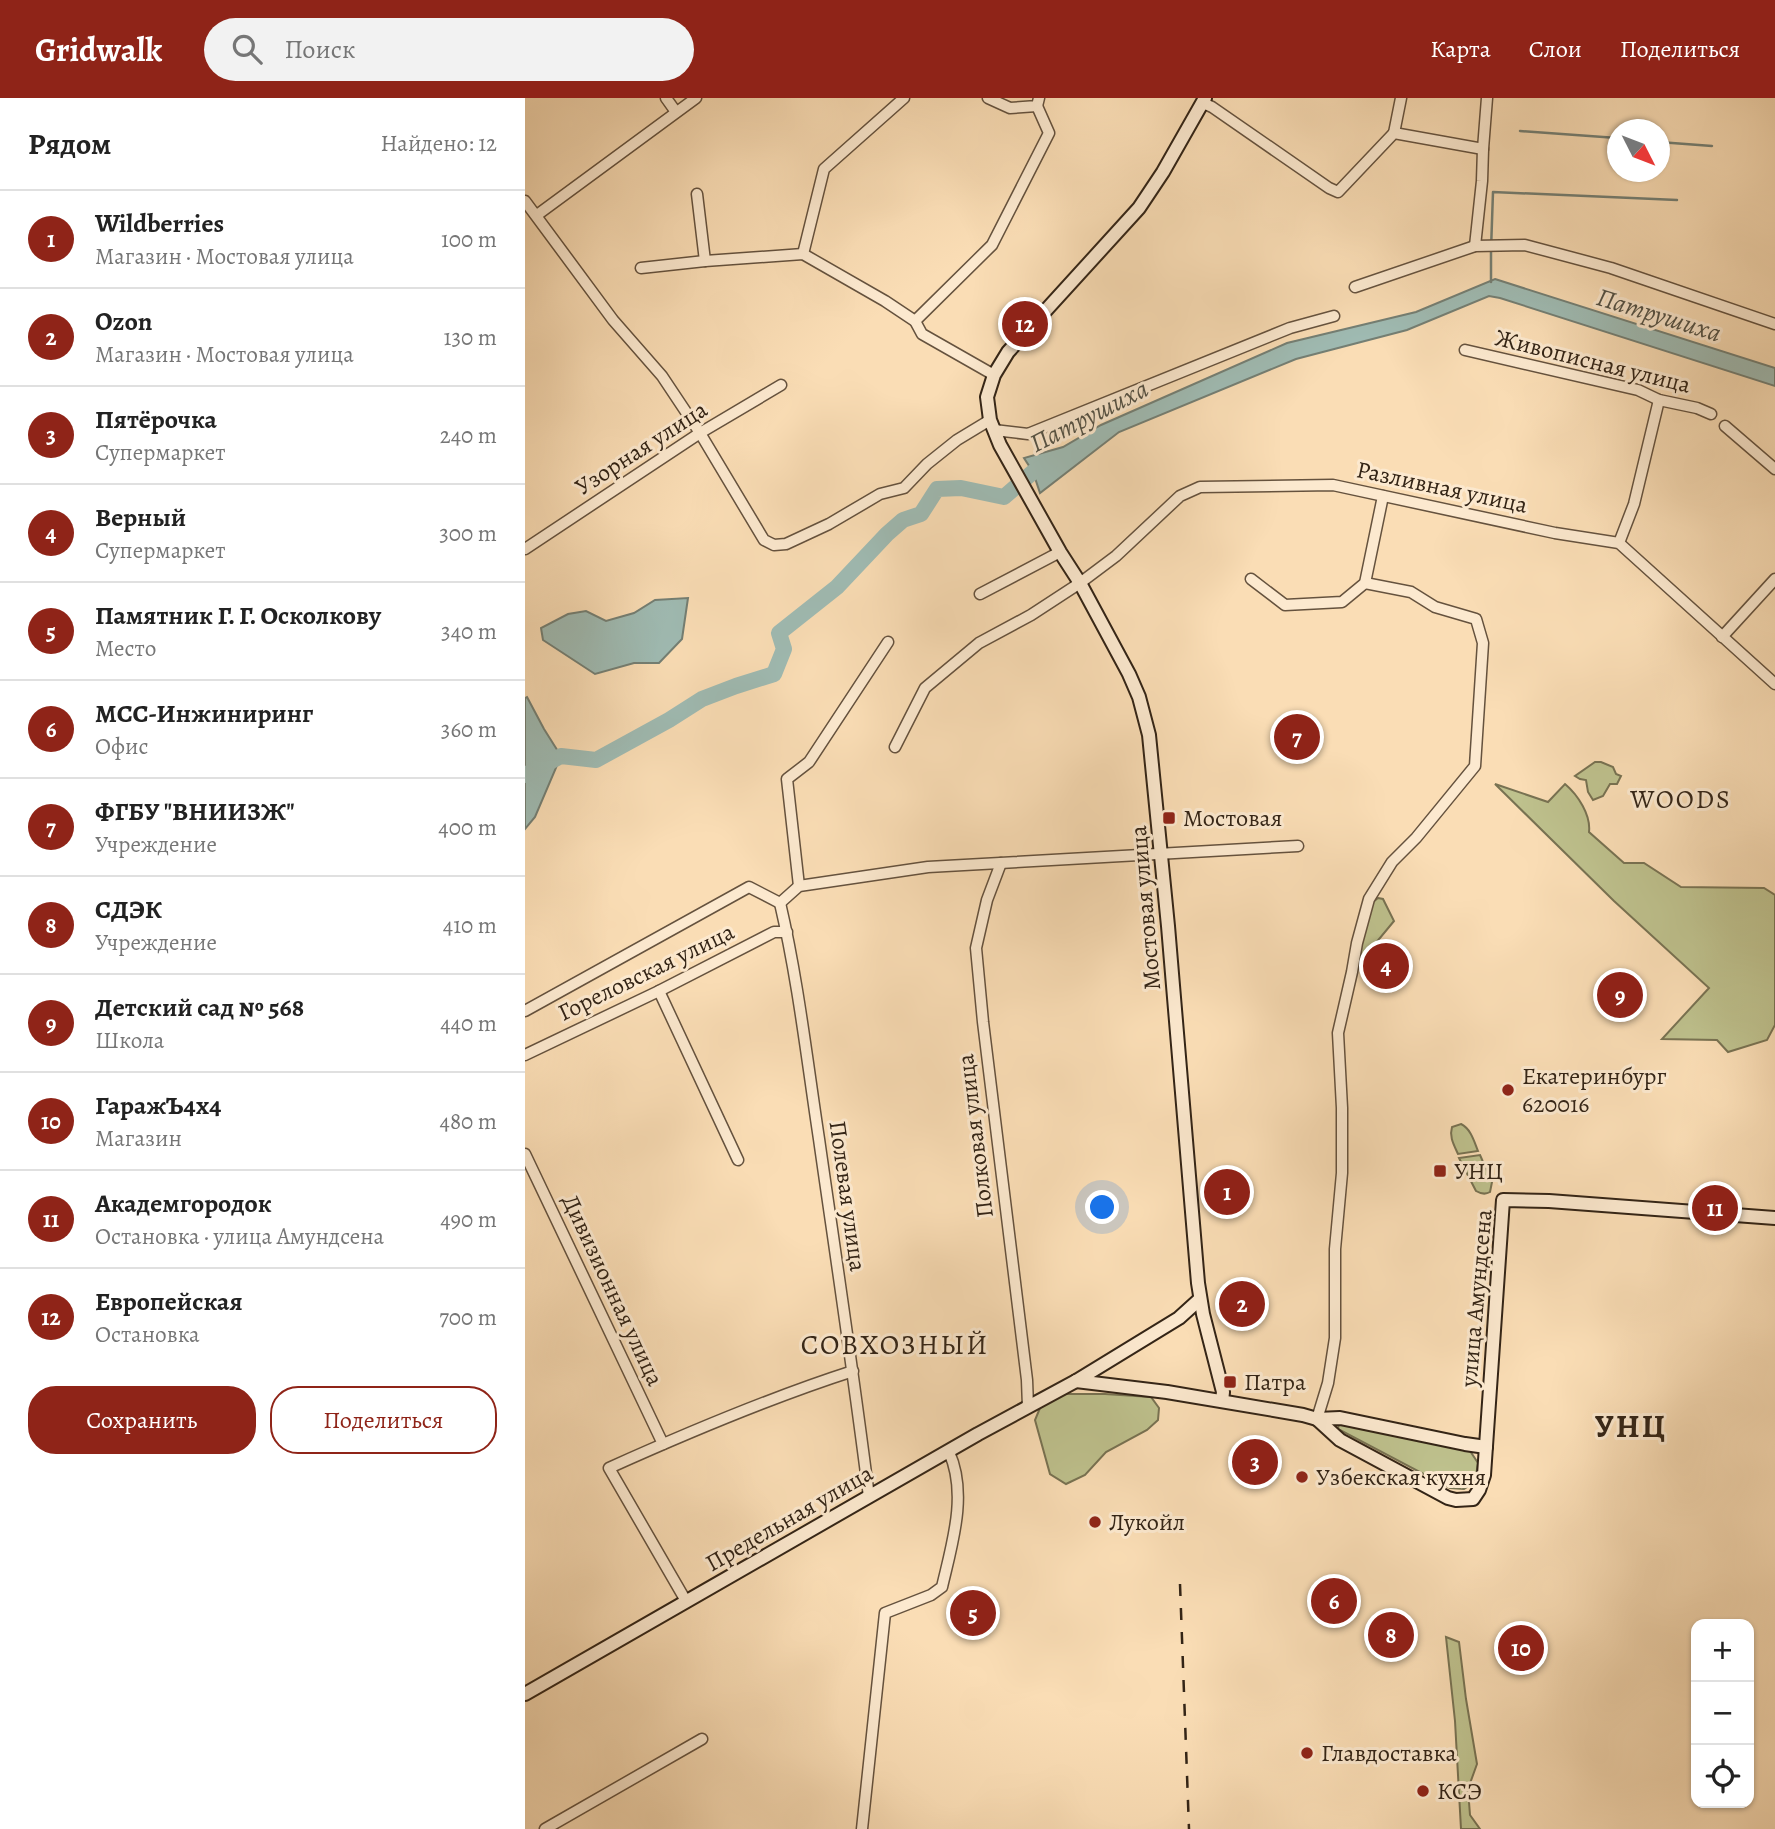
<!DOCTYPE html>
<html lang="ru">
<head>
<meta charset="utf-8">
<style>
	:root { --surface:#fff; --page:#f2f2f2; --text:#222; --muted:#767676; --line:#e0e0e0; --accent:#8f2418 }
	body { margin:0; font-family:Alegreya,serif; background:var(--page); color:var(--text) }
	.controls { position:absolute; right:21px; bottom:21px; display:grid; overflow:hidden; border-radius:14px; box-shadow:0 2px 5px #0004 }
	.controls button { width:63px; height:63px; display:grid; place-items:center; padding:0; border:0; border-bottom:2px solid var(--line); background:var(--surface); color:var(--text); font:35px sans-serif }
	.compass { position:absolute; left:1082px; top:21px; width:63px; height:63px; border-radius:50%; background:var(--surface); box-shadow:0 2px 5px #0004; rotate:132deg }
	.you { position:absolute; left:578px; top:1110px; width:24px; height:24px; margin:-18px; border:5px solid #fff; border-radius:50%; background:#1a73e8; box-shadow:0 0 0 10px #1a73e833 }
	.badge { display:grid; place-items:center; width:46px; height:46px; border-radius:50%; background:var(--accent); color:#fff; font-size:23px; font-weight:700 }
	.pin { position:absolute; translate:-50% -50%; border:4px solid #fff; box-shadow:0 2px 7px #0006 }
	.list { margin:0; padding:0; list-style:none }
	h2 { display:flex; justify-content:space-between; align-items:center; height:91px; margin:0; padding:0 28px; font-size:30px }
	h2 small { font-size:23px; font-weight:400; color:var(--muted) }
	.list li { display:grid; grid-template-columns:46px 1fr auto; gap:21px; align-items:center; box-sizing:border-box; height:98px; padding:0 28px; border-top:2px solid var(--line) }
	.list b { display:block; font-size:26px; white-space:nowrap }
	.list p { margin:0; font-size:23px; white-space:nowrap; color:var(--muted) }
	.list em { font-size:23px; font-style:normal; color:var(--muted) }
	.actions { display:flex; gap:14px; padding:21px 28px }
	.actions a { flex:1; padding:16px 0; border:2px solid var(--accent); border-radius:28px; text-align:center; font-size:24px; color:var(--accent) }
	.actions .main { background:var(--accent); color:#fff }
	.icon { flex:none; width:38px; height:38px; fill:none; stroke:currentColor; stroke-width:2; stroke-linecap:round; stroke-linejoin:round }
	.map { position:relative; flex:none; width:1250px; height:1731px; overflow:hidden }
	header { display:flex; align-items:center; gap:42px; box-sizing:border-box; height:98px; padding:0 35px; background:var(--accent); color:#fff }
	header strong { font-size:33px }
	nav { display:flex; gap:38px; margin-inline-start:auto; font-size:24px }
	.search { width:490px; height:63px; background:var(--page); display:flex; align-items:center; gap:18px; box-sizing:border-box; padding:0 24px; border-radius:38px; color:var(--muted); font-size:26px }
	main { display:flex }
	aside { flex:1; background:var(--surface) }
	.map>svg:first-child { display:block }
</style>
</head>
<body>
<header>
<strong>Gridwalk</strong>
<div class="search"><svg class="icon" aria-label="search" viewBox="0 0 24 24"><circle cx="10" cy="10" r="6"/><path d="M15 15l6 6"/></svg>Поиск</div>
<nav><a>Карта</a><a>Слои</a><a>Поделиться</a></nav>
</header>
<main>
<aside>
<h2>Рядом<small>Найдено: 12</small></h2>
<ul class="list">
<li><span class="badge">1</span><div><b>Wildberries</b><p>Магазин · Мостовая улица</p></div><em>100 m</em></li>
<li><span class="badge">2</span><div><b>Ozon</b><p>Магазин · Мостовая улица</p></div><em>130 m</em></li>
<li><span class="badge">3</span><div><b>Пятёрочка</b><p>Супермаркет</p></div><em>240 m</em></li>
<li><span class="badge">4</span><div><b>Верный</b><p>Супермаркет</p></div><em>300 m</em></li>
<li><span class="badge">5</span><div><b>Памятник Г. Г. Осколкову</b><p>Место</p></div><em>340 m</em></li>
<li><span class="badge">6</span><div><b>МСС-Инжиниринг</b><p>Офис</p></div><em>360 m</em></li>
<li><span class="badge">7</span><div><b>ФГБУ &quot;ВНИИЗЖ&quot;</b><p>Учреждение</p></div><em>400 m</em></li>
<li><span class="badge">8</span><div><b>СДЭК</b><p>Учреждение</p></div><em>410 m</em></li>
<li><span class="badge">9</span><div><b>Детский сад № 568</b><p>Школа</p></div><em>440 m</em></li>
<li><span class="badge">10</span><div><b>ГаражЪ4х4</b><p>Магазин</p></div><em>480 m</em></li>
<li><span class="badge">11</span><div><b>Академгородок</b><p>Остановка · улица Амундсена</p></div><em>490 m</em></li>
<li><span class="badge">12</span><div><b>Европейская</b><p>Остановка</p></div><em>700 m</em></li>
</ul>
<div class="actions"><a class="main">Сохранить</a><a>Поделиться</a></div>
</aside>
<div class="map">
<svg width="1250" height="1731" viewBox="0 0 1250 1731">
	<rect width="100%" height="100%" fill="#faddb5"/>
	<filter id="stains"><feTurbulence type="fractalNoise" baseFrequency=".00286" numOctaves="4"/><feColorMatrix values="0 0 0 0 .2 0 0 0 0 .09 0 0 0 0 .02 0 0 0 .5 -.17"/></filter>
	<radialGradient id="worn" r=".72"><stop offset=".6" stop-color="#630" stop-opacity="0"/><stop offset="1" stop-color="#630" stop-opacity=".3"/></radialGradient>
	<g fill="#bec18d" stroke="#787252" stroke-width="2">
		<polygon points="1070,664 1076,664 1088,669 1091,676 1096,678 1092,686 1085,686 1078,698 1068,702 1063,694 1061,682 1055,681 1050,678"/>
		<path d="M970,686L1023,704L1040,686C1053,697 1066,717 1064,734L1099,765H1119L1156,789L1239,790L1250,797V927L1242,942L1203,954L1192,942L1137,941L1184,890L1089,803Z"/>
		<polygon points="853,800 858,801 869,823 836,863 834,862 833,858 848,804"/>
		<path d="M936,1026C946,1031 949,1043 953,1053L933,1056C929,1047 924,1039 927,1029Z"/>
		<path d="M955,1057L967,1084L965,1094C960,1097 956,1096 951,1093L934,1060Z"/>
		<polygon points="538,1296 580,1296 626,1299 634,1310 633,1322 622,1332 581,1354 560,1377 541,1386 525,1376 510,1322 515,1310"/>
		<polygon points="814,1324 945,1353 953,1365 950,1384 939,1391 925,1390 813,1331"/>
		<polygon points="921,1539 934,1544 941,1601 952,1666 943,1691 945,1717 955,1731 936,1731 930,1623"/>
	</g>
	<g fill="#9fbbb3" stroke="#747f74" stroke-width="2">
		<polygon points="970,181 1250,270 1250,288 975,200 964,198 882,232 771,261 594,334 515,395 508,374 499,360 538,349 576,327 762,245 891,214"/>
		<polygon points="163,500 157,541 134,565 109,565 70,576 18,542 16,530 43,516 61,513 81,523 109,515 130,502"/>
		<polygon points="2,599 19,631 36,658 10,719 0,731 0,600"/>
	</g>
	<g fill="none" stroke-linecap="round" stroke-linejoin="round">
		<g stroke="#747f74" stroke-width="2.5">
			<polyline points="995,33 1092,40"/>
			<polyline points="1134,44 1187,48"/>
			<polyline points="966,184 966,152 968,94 1152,102"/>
		</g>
		<polyline stroke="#9fbbb3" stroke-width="16" points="0,677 36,658 71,662 144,622 177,601 211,588 249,576 259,551 254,535 312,489 362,436 378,422 396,416 412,391 436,390 479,399 508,374 525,365"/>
		<defs>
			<g id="street">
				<polyline points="141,0 151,14"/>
				<polyline points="463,0 485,10 512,8 514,0"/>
				<polyline points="678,5 687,9 804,90 813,94 869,35 958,51 962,0"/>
				<polyline points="869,35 876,0"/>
				<polyline points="172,96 180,163"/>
				<polyline points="0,103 88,222 137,278 175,335 239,442 249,447 261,446 304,426 355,396 379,390 402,366 432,342 465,322"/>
				<polyline points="12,117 171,0"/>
				<polyline points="950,148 957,83 958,51"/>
				<polyline points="278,156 299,71 379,0"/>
				<polyline points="116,170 180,163 278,156 360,203 390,223 397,236 469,277"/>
				<polyline points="830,189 950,148 1000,147 1086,170 1250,226"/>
				<polyline points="390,223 467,147 524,35 512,8"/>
				<polyline points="940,252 1113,292 1134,302 1172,310 1186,316"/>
				<polyline points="1200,328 1250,371"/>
				<polyline points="469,332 503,336 765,230 809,218"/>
				<polyline points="1094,445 1109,406 1134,302"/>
				<polyline points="0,451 175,335 256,287"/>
				<polyline points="726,481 760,507 817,504 840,485 858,398"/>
				<polyline points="455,496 535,454"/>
				<polyline points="1197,539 1250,481"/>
				<polyline points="370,649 400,590 454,545 506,517 555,485 591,458 655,398 675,389 808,387 1030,435 1094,445 1250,586"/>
				<polyline points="476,765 462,802 451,850 458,924 502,1282 503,1309"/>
				<polyline points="274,788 262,681 284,664 363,544"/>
				<path d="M255,805C273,882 282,962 294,1041C311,1160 329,1279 344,1399"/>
				<polyline points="255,805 274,788 403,769 773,748"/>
				<polyline points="134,893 213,1062"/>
				<polyline points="0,913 224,789 255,805"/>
				<polyline points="0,957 134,893 249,834 262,834"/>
				<polyline points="0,1056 138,1346"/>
				<polyline points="792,1321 803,1285 810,1240 810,1151 817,1075 817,1010 813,935 827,874 832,845 844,801 867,764 891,740 950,668 958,545 951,521 910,509 886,494 840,485"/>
				<path d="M161,1503L84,1370C164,1334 244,1300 328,1273"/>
				<polyline points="20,1731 177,1641"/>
				<path d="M337,1731L360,1515L406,1497L417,1489C427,1446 443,1396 424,1354"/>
			</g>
			<g id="secondary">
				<polyline points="680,0 638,74 614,110 483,254 469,277 462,299 465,322 475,347 535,454 555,485 604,576 614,599 624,637 643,828 673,1185 678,1216 698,1294 697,1303"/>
				<polyline points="551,1283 642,1294 778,1317 792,1321 815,1320 940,1346 961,1349"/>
				<polyline points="792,1321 815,1342 923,1400 931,1402 948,1401 954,1392 959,1377 978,1102 1024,1103 1250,1120"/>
				<polyline points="0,1596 453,1336 551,1283 654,1220 675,1201"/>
			</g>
		</defs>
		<use href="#street" stroke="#65523e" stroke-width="13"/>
		<use href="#secondary" stroke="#332416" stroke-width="16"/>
		<use href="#street" stroke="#fce9cf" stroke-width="10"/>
		<use href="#secondary" stroke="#fce9cf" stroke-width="12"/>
		<polyline stroke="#332416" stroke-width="2.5" stroke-dasharray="12 12" stroke-linecap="butt" points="655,1486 664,1731"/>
	</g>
	<g fill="#8f2418" stroke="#fce9cf" stroke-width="2.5">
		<rect x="637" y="713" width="14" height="14" rx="3.5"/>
		<circle cx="983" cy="992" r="7"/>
		<rect x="908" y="1066" width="14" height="14" rx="3.5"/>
		<rect x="698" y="1277" width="14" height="14" rx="3.5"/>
		<circle cx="777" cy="1379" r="7"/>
		<circle cx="570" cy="1424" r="7"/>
		<circle cx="782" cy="1655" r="7"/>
		<circle cx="898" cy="1693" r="7"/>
	</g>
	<g text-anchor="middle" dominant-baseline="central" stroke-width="6" stroke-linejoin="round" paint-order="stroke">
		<g font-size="24" fill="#332416" stroke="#fce9cf">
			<text transform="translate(1068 263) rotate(14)">Живописная улица</text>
			<text transform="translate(116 350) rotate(-33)">Узорная улица</text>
			<text transform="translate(917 389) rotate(12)">Разливная улица</text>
			<text transform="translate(620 810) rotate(-95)">Мостовая улица</text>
			<text transform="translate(121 874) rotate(-26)">Гореловская улица</text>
			<text transform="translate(450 1038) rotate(-97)">Полковая улица</text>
			<text transform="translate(323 1098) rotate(82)">Полевая улица</text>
			<text transform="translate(88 1192) rotate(65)">Дивизионная улица</text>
			<text transform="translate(951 1200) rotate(-85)">улица Амундсена</text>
			<text transform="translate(264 1420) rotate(-30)">Предельная улица</text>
		</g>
		<g font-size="24" fill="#332416" stroke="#fce9cf" text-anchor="start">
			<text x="658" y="720">Мостовая</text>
			<text x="997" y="978">Екатеринбург<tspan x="997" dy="28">620016</tspan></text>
			<text x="929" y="1073">УНЦ</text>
			<text x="719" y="1284">Патра</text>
			<text x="791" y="1379">Узбекская кухня</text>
			<text x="584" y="1424">Лукойл</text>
			<text x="796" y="1655">Главдоставка</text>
			<text x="912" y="1693">КСЭ</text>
		</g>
		<g font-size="26" font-style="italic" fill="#535145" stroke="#fce9cf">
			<text transform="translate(1134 217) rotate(17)">Патрушиха</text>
			<text transform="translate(564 318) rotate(-27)">Патрушиха</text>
		</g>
		<g font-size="26" letter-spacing="2" fill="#332416" stroke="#fce9cf">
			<text x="1156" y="701">WOODS</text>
		</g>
		<g font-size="28" letter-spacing="2" fill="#332416" stroke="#fce9cf">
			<text x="370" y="1247">СОВХОЗНЫЙ</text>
		</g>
		<g font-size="32" font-weight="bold" letter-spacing="2" fill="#332416" stroke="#fce9cf">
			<text x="1106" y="1328">УНЦ</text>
		</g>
	</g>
	<rect width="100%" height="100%" filter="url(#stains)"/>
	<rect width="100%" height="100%" fill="url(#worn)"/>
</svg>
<div class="controls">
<button>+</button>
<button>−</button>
<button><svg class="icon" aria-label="locate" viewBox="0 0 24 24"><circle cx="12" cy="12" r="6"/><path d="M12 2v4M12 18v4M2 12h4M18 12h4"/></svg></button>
</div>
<svg class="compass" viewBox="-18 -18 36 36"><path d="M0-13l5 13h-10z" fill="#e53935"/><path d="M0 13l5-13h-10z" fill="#767676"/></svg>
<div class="you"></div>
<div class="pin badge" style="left:702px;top:1094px">1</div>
<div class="pin badge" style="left:717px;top:1206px">2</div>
<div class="pin badge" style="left:730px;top:1364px">3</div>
<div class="pin badge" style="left:861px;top:868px">4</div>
<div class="pin badge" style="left:448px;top:1515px">5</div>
<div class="pin badge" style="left:809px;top:1503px">6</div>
<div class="pin badge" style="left:772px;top:639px">7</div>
<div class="pin badge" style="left:866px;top:1537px">8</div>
<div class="pin badge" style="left:1095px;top:897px">9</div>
<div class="pin badge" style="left:996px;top:1550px">10</div>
<div class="pin badge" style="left:1190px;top:1110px">11</div>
<div class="pin badge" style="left:500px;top:226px">12</div>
</div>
</main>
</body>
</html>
